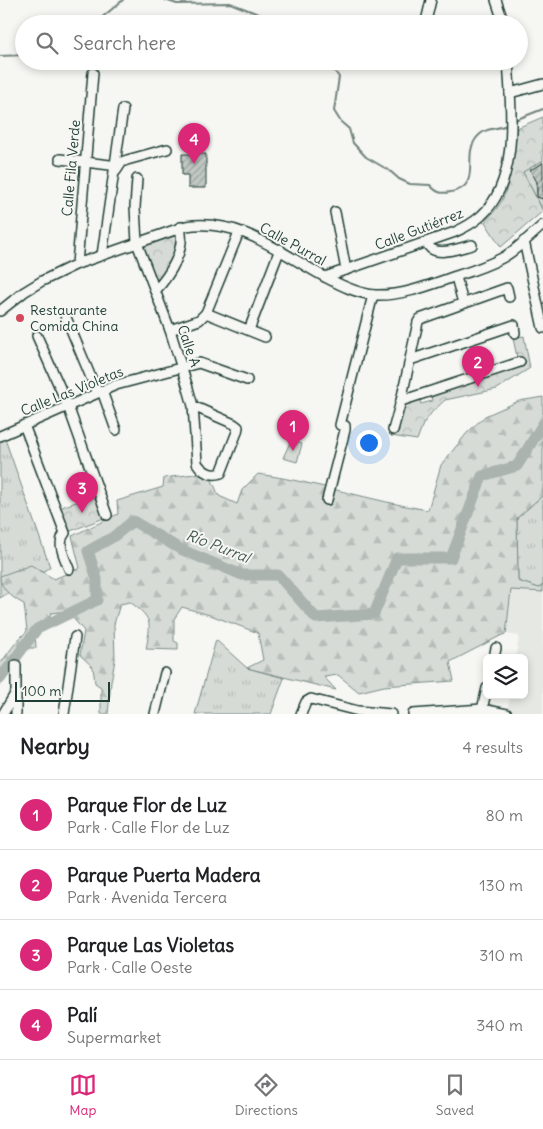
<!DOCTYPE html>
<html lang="en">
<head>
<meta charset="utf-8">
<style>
	:root { --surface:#fff; --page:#f2f2f2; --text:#202124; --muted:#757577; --line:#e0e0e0; --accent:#db2777 }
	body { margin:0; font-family:Delius,sans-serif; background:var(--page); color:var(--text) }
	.controls { position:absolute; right:15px; bottom:15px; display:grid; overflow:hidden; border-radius:8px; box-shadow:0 2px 8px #0003 }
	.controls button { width:45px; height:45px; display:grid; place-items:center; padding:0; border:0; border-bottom:1px solid var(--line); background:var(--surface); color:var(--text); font:25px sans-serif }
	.scale { position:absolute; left:15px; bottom:12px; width:95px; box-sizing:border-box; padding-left:5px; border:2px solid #1f3d34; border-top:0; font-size:14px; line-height:18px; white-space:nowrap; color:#1f3d34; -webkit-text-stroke:4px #f6f6f2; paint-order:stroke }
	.you { position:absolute; left:368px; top:442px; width:18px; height:18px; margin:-12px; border:4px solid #fff; border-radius:50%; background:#1a73e8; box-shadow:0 0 0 8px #1a73e833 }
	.badge { display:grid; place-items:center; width:32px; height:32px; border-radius:50%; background:var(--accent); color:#fff; font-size:16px; font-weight:700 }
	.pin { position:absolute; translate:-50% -41px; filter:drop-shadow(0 1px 2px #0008) }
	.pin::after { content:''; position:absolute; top:26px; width:18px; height:15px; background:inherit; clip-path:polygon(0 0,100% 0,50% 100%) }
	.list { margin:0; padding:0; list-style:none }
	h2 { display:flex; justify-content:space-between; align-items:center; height:65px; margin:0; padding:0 20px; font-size:21px }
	h2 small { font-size:16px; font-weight:400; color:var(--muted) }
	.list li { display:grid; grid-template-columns:32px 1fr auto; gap:15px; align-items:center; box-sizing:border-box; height:70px; padding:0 20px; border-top:1px solid var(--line) }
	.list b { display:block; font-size:19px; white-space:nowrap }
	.list p { margin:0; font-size:16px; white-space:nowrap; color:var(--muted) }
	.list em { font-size:16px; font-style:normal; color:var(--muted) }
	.icon { flex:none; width:28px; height:28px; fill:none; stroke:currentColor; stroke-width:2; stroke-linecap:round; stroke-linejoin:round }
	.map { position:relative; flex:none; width:543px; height:714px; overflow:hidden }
	.search { position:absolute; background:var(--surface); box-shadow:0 2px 8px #0003; left:15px; right:15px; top:15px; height:55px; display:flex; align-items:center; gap:12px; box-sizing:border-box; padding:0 18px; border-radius:28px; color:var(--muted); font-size:19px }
	.sheet { height:345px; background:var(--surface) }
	nav { display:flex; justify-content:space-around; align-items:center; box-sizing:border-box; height:70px; border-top:1px solid var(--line); background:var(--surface); font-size:14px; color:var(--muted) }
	nav a { display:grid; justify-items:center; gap:2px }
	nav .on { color:var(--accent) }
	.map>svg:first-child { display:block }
</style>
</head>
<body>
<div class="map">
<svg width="543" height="714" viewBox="0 0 543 714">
	<defs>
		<pattern id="grass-tufts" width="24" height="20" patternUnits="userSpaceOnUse" patternTransform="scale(1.25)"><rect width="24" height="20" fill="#d6dbd6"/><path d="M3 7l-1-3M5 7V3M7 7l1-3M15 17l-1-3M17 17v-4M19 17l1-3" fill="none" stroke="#b7bdb8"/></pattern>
		<pattern id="forest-firs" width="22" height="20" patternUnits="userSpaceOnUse" patternTransform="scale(1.25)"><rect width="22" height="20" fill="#d6dbd6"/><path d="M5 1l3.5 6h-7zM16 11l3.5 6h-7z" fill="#b7bdb8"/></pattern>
		<pattern id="park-crowns" width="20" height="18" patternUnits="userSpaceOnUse" patternTransform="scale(1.25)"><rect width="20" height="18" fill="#d6dbd6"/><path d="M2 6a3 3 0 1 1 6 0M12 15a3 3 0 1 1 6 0" fill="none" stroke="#b7bdb8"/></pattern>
		<pattern id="building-hatch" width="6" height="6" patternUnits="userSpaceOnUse" patternTransform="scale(1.25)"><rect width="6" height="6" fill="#c1c8c3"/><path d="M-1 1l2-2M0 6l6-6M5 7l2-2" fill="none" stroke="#9ca49f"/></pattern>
	</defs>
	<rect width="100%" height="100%" fill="#f6f6f2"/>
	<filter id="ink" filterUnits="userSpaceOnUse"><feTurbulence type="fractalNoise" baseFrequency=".02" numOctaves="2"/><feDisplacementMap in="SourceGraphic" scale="10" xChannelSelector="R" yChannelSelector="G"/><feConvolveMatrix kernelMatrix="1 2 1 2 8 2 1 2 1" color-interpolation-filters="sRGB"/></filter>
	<g filter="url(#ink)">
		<polygon fill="#e6e8e4" points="511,590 543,592 543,714 507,714 510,695 524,695 524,658 516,658 519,636 506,634"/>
		<g fill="url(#grass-tufts)" stroke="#7a8c85">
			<polygon points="5,439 50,567 0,598 0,441"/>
			<polygon points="543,495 543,585 539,588 518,581 517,518"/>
			<polygon points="216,640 247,668 284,678 271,714 195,714"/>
		</g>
		<path fill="url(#forest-firs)" stroke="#7a8c85" d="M543,397V495L517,518L518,581L539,588L543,585V592L511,590L506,634L502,635L450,662L454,681L384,686L359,692L338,675L324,677L336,690L247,668L263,660L258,633L213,616L182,607L174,619V641L178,643V650L146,649C151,622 153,619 130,602L120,604L114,624L115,660L111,682L108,714H101V687L95,683L93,667L80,655L84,631L67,611L51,613L48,620L35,633L36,648H18L0,684V664L17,641L27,631L24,604C14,599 0,589 0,576L31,565L54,579L80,568L72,536L118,514L117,501L163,487L164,478L194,474L211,478L219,496L237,504L242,490L258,474C316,482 371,501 428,510L441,465L467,433L485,416L519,401Z"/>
		<g fill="url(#park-crowns)" stroke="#7a8c85">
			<path d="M543,117V162L523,172L543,211L501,247L485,222C492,214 500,206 504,196C512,175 514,150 517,128Z"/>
			<path d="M178,235C181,254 167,271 156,285L142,247Z"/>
			<polygon points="524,336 530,368 497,389 445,400 432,412 423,424 417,440 391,436 399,431 399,425 403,404 419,398 421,404 432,401 431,395 515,367 524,366 524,359 517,357 513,338"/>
			<polygon points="291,440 302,444 297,462 283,458"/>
			<polygon points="96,495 104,518 68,532 59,508"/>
		</g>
		<polygon fill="#d6dbd6" stroke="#7a8c85" points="542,161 543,178 536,183 537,197 543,199 543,210 523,172"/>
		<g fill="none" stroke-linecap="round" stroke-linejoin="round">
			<g stroke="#72847d" stroke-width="2">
				<polyline points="165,0 177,4 230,3 261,15 268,24"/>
				<polyline points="94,24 123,0"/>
				<polyline points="0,56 24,55"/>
				<path d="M327,61L339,77L334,111L341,122L349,129L353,143L366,157L390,171L399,179L410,184L430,185C437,193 441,194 451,192C482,187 463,157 475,140C485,125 496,131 509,124"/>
				<polyline points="515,120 543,109"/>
			</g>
			<polyline stroke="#aab3ae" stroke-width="11" points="0,679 37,629 97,600 97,579 88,551 113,537 133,521 180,549 242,575 278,575 316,618 374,614 397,558 451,558 482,476 517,466 543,424"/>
		</g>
		<g fill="url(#building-hatch)" stroke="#1f3d34">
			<polygon points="182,154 206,154 206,188 188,188 188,175 182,175"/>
			<polygon points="543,163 543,199 537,197 537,182 530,170"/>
		</g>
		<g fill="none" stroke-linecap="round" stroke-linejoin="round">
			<defs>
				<g id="minor">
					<polyline points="496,0 504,24"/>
					<polyline points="427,17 431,0"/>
					<polyline points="510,93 543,84"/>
					<polyline points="60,159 110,165"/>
					<polyline points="116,171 122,162 127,160 167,149"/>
					<path d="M137,179L135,207L137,243L170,330L188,388L193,406L197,463C202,471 211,477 221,473L237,432L238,427L234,424L193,406"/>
					<polyline points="335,212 346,270"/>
					<polyline points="524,241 543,328"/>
					<path d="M427,243C433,259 459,248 472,245"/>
					<polyline points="102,255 123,109"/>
					<polyline points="77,264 93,73"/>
					<path d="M325,277L455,232C464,228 473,223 481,216C520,180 511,109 508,61"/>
					<polyline points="456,277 463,303"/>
					<path d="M155,291C170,275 186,250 180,227"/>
					<path d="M0,311L24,292L42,281L77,264L186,226C241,218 280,253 325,277C340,285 358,294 375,295C403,296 430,285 456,276C472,271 487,266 502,258C517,250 530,236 543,225"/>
					<polyline points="206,313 265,337"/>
					<polyline points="65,315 97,392"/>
					<polyline points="170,330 199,320 206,313 239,232"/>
					<polyline points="249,330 280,249"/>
					<polyline points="37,336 68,406 107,515"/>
					<polyline points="410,360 514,325 515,333"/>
					<polyline points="102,391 116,430"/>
					<polyline points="401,401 520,362"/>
					<path d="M24,425L65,533C56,543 65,558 69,569"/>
					<polyline points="393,430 401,401 418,322 420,319 507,288 509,297"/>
					<polyline points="0,436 116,385 199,363 247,380"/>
					<polyline points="327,500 345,430 345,426 340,425 373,295"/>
					<polyline points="494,658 496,648"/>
					<polyline points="16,665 16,714"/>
					<polyline points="3,714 15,694"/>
					<polyline points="64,714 75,637"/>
					<polyline points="155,714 165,673"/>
					<polyline points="301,714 306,702 311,699 358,711 391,714"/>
					<polyline points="413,714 482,709 507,714"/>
					<polyline points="481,714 487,688"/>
				</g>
			</defs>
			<use href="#minor" stroke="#1f3d34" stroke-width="12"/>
			<use href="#minor" stroke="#f6f6f2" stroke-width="9"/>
		</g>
	</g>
	<circle fill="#d1495b" stroke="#f6f6f2" stroke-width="2" cx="20" cy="318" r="5"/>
	<g text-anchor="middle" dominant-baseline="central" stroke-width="4" stroke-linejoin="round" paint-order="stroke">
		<g font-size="14" fill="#1f3d34" stroke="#f6f6f2">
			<text transform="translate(71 168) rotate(-85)">Calle Fila Verde</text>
			<text transform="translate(419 229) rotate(-21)">Calle Gutiérrez</text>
			<text transform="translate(293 244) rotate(29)">Calle Purral</text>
			<text transform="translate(189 346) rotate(71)">Calle A</text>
			<text transform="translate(72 391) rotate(-22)">Calle Las Violetas</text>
		</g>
		<g font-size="14" fill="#1f3d34" stroke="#f6f6f2" text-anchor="start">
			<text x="30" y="310">Restaurante<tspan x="30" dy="16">Comida China</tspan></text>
		</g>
		<g font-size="15" font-style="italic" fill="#425a52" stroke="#f6f6f2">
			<text transform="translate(218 546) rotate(21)">Río Purral</text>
		</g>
	</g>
</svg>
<div class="controls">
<button><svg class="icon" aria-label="layers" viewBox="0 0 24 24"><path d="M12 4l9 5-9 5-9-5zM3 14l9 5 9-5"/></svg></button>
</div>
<div class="scale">100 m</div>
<div class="you"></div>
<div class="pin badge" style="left:293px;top:451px">1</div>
<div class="pin badge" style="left:478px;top:387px">2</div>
<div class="pin badge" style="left:82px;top:513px">3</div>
<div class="pin badge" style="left:194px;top:164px">4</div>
<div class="search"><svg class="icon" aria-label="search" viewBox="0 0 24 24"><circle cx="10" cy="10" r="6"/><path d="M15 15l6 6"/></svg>Search here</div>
</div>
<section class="sheet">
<h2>Nearby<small>4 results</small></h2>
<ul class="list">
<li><span class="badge">1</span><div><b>Parque Flor de Luz</b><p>Park · Calle Flor de Luz</p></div><em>80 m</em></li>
<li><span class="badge">2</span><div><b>Parque Puerta Madera</b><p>Park · Avenida Tercera</p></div><em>130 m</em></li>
<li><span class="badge">3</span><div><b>Parque Las Violetas</b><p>Park · Calle Oeste</p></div><em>310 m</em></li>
<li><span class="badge">4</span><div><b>Palí</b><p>Supermarket</p></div><em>340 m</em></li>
</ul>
</section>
<nav>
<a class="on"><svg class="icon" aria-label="map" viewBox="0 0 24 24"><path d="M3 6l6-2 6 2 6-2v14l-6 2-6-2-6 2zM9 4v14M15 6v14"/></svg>Map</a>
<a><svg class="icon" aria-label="directions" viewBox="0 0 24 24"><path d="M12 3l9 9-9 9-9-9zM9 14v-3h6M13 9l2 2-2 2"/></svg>Directions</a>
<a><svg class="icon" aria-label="saved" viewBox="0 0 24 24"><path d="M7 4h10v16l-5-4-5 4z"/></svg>Saved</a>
</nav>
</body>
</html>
